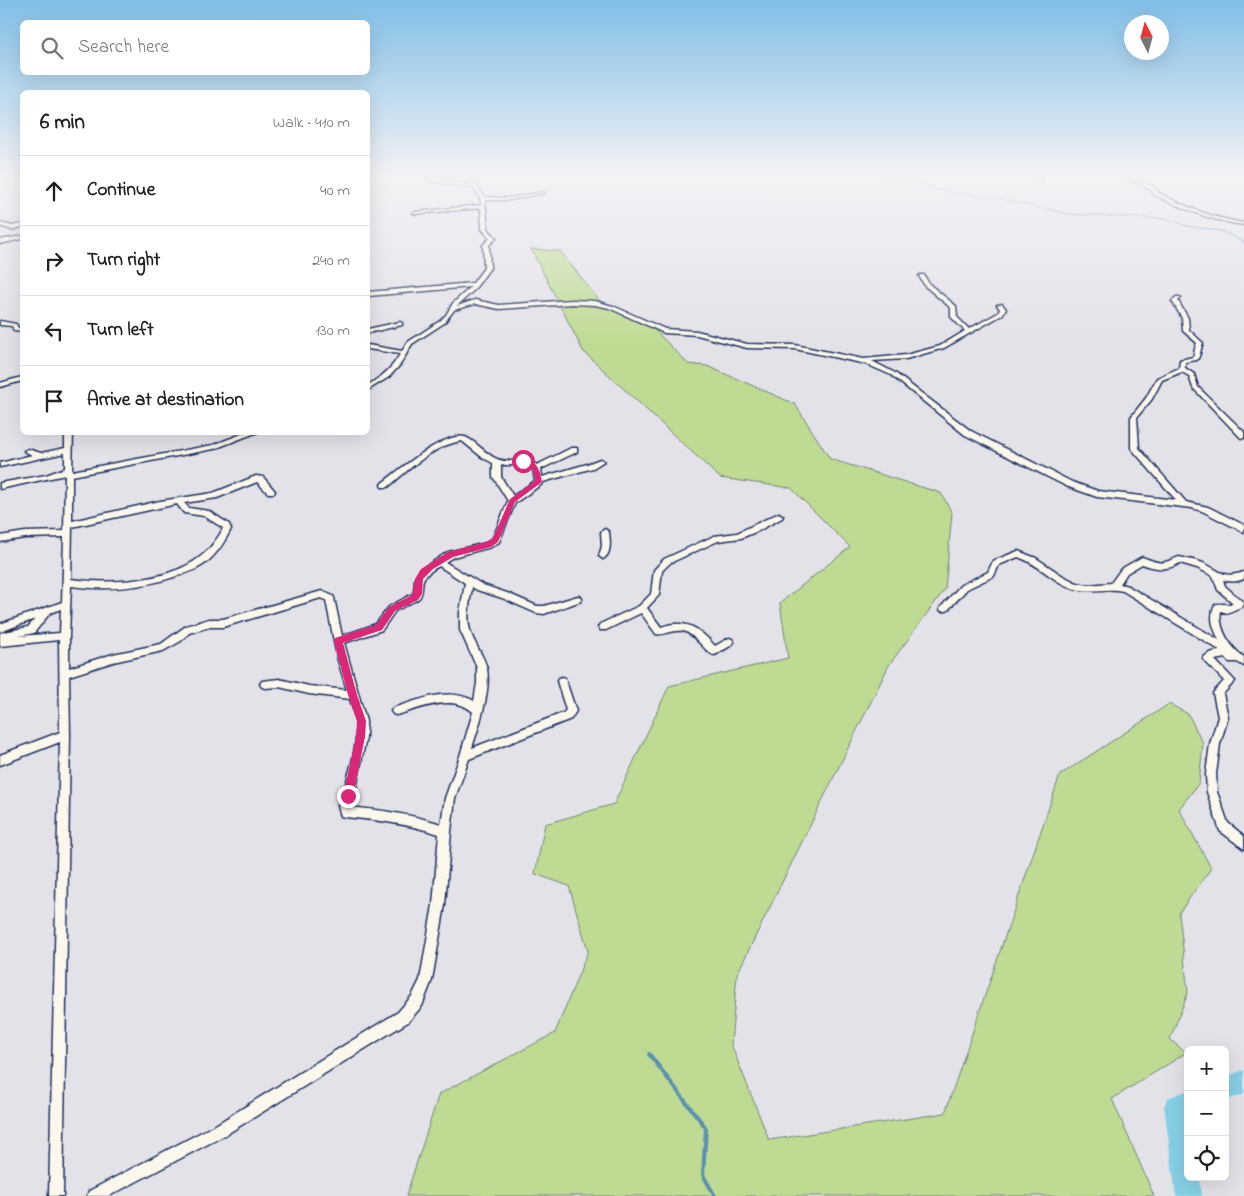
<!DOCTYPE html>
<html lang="en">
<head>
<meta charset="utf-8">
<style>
	:root { --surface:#fff; --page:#f6f6f6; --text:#202124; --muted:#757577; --line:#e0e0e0 }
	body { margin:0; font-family:"Indie Flower",sans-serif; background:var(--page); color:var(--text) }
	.controls { position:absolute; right:15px; bottom:15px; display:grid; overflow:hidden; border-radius:8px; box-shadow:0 5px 20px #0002 }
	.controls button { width:45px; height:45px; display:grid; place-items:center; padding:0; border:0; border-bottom:1px solid var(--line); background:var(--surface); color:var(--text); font:25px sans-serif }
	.compass { position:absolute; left:1124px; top:15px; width:45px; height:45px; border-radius:50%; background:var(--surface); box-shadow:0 5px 20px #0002; rotate:354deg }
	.stop { position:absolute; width:15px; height:15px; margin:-11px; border:4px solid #db2777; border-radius:50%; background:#fff }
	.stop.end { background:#db2777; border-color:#fff; box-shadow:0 1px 5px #0008 }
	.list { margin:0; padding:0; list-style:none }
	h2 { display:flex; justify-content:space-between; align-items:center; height:65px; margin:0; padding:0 20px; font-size:21px }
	h2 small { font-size:16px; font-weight:400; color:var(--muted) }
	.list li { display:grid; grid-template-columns:32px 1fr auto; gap:15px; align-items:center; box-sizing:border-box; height:70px; padding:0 20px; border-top:1px solid var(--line) }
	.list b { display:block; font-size:19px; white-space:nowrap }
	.list em { font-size:16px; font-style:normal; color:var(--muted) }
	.icon { flex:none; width:28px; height:28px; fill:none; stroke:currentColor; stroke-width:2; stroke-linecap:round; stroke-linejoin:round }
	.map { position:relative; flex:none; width:1244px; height:1196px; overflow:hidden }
	.search { position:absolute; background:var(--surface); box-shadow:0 5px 20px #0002; left:20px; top:20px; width:350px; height:55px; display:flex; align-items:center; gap:12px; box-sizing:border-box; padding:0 18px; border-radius:8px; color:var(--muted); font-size:19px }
	.panel { position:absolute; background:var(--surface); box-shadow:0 5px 20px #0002; left:20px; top:90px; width:350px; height:345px; border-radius:8px }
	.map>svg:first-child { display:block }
</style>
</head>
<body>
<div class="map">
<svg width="1244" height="1196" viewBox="0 0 1244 1196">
	<rect width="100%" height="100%" fill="#e4e2e9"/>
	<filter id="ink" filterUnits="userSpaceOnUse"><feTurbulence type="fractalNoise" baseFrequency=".02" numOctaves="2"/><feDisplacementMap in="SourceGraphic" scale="10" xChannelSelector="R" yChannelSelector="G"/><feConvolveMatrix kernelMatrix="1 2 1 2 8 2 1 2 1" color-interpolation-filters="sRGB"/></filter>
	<g filter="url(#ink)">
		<polygon fill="#bfdb93" stroke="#6d8578" points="531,249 560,251 599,300 629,317 649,324 688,364 707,366 795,404 830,459 941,493 952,513 945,589 889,665 737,974 731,1044 769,1140 945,1113 1060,775 1169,704 1188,714 1203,743 1199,783 1179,809 1211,868 1179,913 1188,993 1170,1039 1186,1053 1112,1099 1154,1196 406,1196 439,1094 555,1033 588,951 569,886 535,874 545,824 614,804 669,686 788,658 780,603 850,547 791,488 720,478 583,351"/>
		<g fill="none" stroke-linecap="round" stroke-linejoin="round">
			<polyline stroke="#5b90b0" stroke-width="1" points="879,175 949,192 997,198 1068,214 1169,219 1187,226 1221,231 1244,242"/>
			<polyline stroke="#5b90b0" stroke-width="4" points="649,1054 706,1128 703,1175 715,1196"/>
			<g fill="#86d0e6" fill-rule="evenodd">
				<polygon points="1244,1070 1244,1094 1225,1101 1225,1077"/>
				<polygon points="1188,1090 1188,1177 1199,1177 1202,1196 1176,1196 1164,1106 1168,1098"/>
			</g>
			<defs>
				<g id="minor">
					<path d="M423,175H428L432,177L465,175L463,176L439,179L454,183L471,184L466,178V175H470V178L485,197L510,198L543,192L545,193L510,200H485L488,229L496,238L489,245L490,268L474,290L457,306L475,300L499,305L572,300L595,301L613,306L665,329L697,331L747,344L795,345L863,359L906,355L940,346L965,331L951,317V308L925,286L919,276L920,275H924L929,284L956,306L957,317L969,329L998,313L1000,309L997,305L1002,304L1006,309L1002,315L944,348L906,359L872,361L895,373L971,431L1072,482L1098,491L1176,500L1131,448V417L1146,398L1157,378L1179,368L1180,360L1193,357C1195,353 1194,348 1197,343L1183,331L1182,318L1172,301L1176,297H1180L1181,298L1178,301L1188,318L1189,330L1203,343C1200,349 1201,355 1197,360L1185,362V368L1194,374L1198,387L1244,432V438H1241L1193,388L1189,376L1182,372L1162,380L1152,399L1137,417L1139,448L1186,502L1208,507L1244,525V532L1202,511L1192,508L1097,497L1066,486L965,435L891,375L866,364L795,349L747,348L697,335L664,333L609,308L595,305L572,304L499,309L475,304L454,310L444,323L412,344L400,365L389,377L368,390V385C381,377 392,369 400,354L368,349V345L402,351L408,342L440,321L446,315L453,303L471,287L368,296V292L473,283L484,268L483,245L490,238L482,229L481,208L415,214L413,213L415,212L481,205C481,197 478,193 473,187C457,186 437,185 423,175Z"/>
					<rect x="1037" y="175" width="4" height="4"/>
					<path d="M1122,175H1127L1155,188L1157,190V192C1185,207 1213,218 1244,223V225C1211,221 1183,209 1153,194V191Z"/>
					<polygon points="0,223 12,226 22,224 22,227 12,230 0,226"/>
					<polygon points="22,236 22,239 0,244 0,240"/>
					<polygon points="0,321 16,324 18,328 22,328 22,332 14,331 12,326 0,325"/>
					<polygon points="400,322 402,323 402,325 368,333 368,329"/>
					<polygon points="22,377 22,381 0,387 0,383"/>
					<path d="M65,432H73L72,471L213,445L247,432H258L214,449L72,476V521L160,501L213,493L256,476L263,477L275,491L274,493H268L257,482L217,498L184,503L189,508L209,511L229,524L231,529C224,543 216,556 203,565C194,571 184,574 174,577C140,588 107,591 71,586L69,636V668L113,654L161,644L186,626L209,619H223L322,591L333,596L334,598L342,636L376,624L389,607L414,593L415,579L421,570L428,565L448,552L486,543L493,538L508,501L493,477V463L483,458L462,441C433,445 409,470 388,487H382L381,485L382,483C398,471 445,431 465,437C476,441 485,454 497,459C511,465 523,455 537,465L571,448H577V452L541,469L542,477L587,464L600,459L604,461L593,468L543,482L542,484L515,503L499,542L491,547L453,557L445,562L483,585L507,593L537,606H544L578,596L581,597L582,599L581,601L544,614L536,613L502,598L477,590L472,587C470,601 466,616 470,630C473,643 484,655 487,669C491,691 479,726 472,748L563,713L566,710L557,681L559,678L562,677L565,678L576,711L571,719L469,759L455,798L451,831L445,905L432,980L422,1006L408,1022L227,1134L109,1196H87L89,1191L217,1124L398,1012L412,996L420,980L433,905L439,834C408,824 378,820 345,817L341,816L338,806C347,784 359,745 356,722C355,714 352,706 350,699L309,694L279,687L265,688L262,687L260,684L262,681L279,679L309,686L347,690L337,657L326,600L321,598L223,627H209L189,633L181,641L163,651L113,662L69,676L70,735L63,1196H49L60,742L0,765V755L60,732L59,640L0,646V633L28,627L35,619L0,632V624L62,602L64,537L25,538L0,542V536L25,532L64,531L65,475L0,489V483L46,475L65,468V453L0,467V463L32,455L24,451L28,449L41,453L65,448ZM501,465H527L533,469L535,481L513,496L501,477ZM177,504L184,513L204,516L223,528C221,533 217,539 213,544C185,582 114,585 71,579L72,527ZM439,566L465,583L460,612V630L477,668V683L474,701C449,687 422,699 396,707L393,708L391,711L393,714L396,715C420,709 452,693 473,712L460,756L445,798L441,824C410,814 381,810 349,807L357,784L366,737V721L344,643L382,630L395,611L418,599C424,593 421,587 423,580C425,574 434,569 439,566ZM61,609L60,633L19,636L34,633L50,613Z"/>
					<path d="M779,513L783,516L782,518L758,531L741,538L718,541L670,563L662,571L659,595L647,608L661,627C686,618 699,628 715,646L729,638L732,639L734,642C731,646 726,649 721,651C720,652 716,655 714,655C708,655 694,633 683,631C673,629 664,636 656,634L641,613L606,630H600L598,627L600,624L639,606L651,594L654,570L664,559L714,536L737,533Z"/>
					<path d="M605,529L609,532C610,541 612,554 603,559L599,556L602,546L601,532Z"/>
					<path d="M1018,551L1036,558L1063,576L1077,583L1088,585L1111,583L1121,569L1142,557C1162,564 1159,565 1179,557C1187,559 1195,560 1203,563C1221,571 1223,579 1244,572V579C1237,582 1230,582 1223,580L1225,586L1243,602V606L1227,613L1221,611C1218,628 1230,647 1244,657V666L1237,662H1229L1225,658L1215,660L1235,681L1223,694L1228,717L1220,744L1216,774L1217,792L1228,823L1244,836V849L1220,831L1207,792L1206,774L1210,744L1218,717L1213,693L1224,681L1203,659C1206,653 1215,651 1221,651L1123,591C1106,587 1089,594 1072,588C1052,581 1039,564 1018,557L999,565L994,576L967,589L947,611H941L940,609L941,607L961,585L988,572L993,561ZM1180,563L1197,568L1213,576L1218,590L1233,603C1226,606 1221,602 1215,605C1209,617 1213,627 1219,640L1128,586L1120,584L1127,573L1142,564C1156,569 1167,571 1180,563Z"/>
				</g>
			</defs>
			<use href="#minor" stroke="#1b2f5e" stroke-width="3"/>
			<use href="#minor" fill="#fbf7ec" fill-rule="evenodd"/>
		</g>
	</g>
	<linearGradient id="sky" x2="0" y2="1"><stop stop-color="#81bfe7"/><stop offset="0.51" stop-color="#f3f2f5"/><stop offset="1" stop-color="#f3f2f5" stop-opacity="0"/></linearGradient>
	<rect width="1244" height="342" fill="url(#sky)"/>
	<path fill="#db2777" d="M521,460C536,458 540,469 542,482L515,502L498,542L491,547L453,557L433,569L423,579L422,594L418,600L395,611L382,630L343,643L357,695L366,721L365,737L353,796L348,801L344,800L343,796L356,737L357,721L348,695L334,641L335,638L376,625L389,607L412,595L415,579L421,569L448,552L486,542L493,538L510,499L535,481L533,469L527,464L521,463Z"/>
</svg>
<div class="controls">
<button>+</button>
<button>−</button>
<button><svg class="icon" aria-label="locate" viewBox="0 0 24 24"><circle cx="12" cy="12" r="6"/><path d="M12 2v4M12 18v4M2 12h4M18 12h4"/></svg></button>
</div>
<svg class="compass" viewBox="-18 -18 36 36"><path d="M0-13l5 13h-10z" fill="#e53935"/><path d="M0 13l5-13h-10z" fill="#757577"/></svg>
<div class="stop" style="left:523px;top:461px"></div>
<div class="stop end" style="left:348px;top:796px"></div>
<div class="search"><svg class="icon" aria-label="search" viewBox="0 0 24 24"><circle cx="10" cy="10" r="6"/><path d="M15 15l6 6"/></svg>Search here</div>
<section class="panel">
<h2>6 min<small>Walk · 410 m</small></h2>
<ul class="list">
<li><svg class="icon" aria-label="ahead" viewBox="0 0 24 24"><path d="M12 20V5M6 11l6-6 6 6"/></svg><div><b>Continue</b></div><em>40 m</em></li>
<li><svg class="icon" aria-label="right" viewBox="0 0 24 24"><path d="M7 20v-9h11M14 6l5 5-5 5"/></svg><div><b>Turn right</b></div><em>240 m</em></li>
<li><svg class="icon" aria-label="left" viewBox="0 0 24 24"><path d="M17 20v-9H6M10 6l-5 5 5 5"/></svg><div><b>Turn left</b></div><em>130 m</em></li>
<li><svg class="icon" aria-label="arrive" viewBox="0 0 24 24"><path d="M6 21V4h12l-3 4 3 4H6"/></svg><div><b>Arrive at destination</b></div></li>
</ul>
</section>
</div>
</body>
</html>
